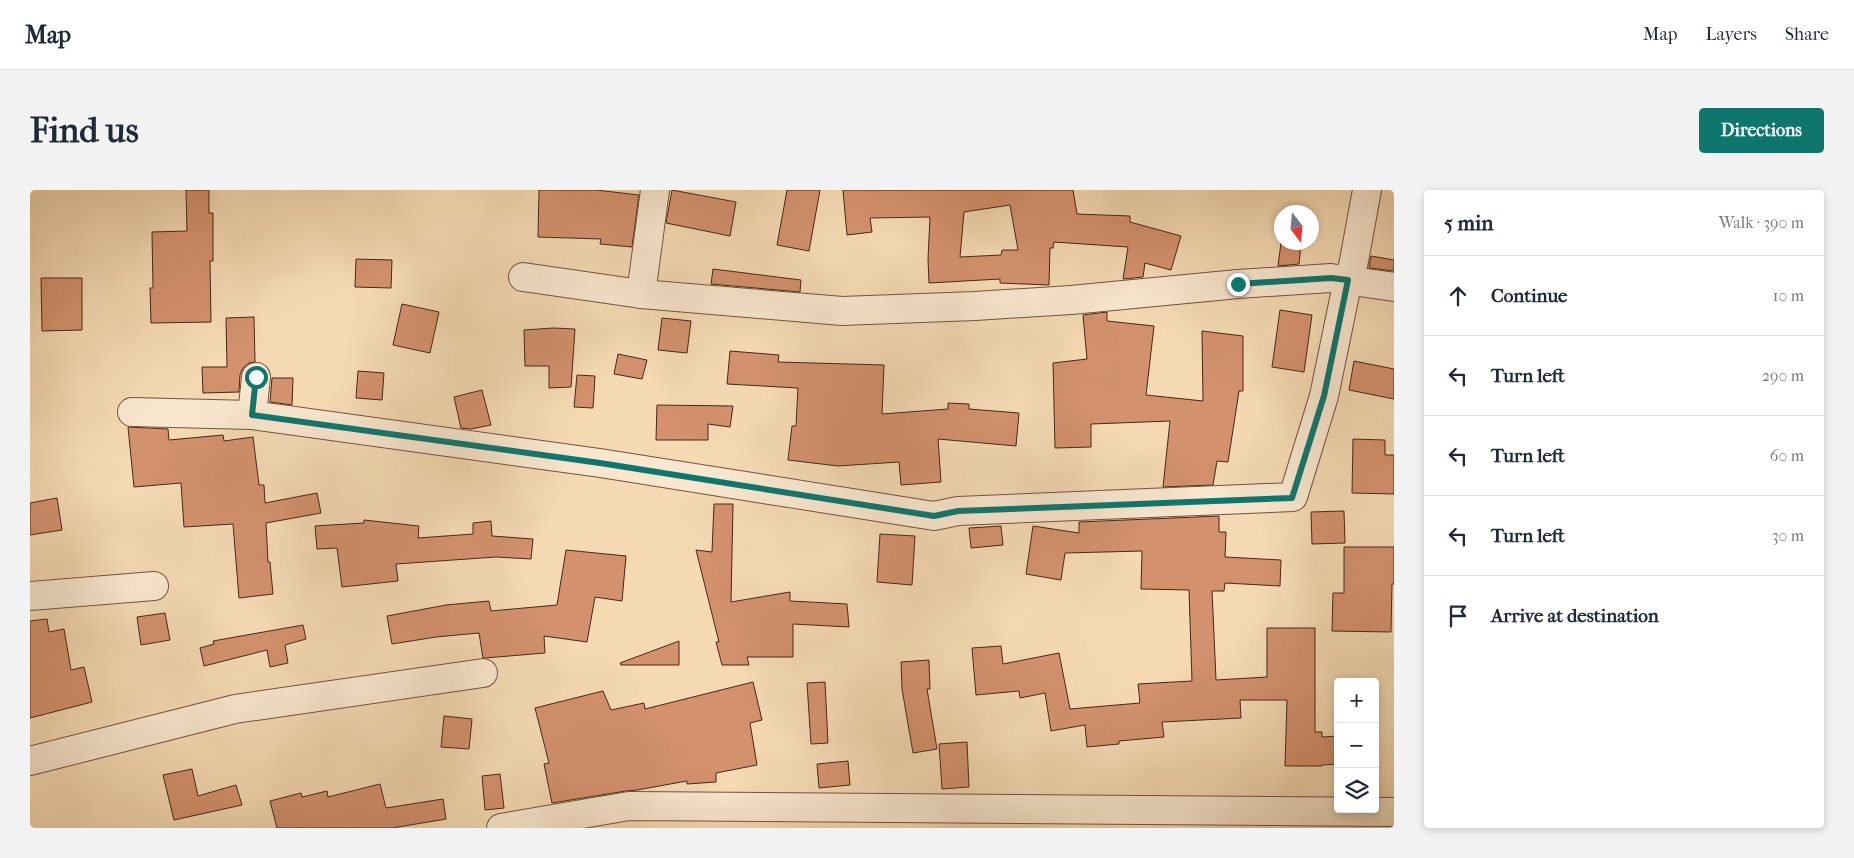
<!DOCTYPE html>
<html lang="en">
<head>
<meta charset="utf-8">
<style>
	:root { --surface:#fff; --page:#f2f2f3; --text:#1f2937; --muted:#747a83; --line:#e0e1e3; --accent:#0f766e }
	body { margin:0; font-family:"IM FELL French Canon",serif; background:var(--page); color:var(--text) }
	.controls { position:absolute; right:15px; bottom:15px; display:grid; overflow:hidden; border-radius:5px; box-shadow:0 2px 8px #0003 }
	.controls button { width:45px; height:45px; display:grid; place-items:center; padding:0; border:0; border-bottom:1px solid var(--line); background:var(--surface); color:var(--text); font:25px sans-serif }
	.compass { position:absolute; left:1244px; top:15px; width:45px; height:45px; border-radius:50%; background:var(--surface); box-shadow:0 2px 8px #0003; rotate:164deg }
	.stop { position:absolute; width:15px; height:15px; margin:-11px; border:4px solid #0f766e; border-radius:50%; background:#fff }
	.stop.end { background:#0f766e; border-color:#fff; box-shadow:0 1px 5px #0008 }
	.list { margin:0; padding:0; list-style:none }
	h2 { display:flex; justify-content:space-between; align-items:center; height:65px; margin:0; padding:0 20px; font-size:21px }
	h2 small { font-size:16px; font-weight:400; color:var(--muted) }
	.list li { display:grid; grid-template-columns:32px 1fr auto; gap:15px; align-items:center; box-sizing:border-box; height:80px; padding:0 20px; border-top:1px solid var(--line) }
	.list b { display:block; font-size:19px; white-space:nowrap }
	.list em { font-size:16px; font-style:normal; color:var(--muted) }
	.icon { flex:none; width:28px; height:28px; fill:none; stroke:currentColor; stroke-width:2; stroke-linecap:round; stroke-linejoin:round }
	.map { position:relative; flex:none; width:1364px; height:638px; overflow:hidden; border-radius:5px }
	header { display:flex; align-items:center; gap:30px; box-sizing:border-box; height:70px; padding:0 25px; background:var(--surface); border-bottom:1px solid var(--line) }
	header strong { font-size:24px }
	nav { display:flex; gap:28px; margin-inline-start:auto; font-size:18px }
	.intro { display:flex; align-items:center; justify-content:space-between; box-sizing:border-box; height:120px; padding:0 30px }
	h1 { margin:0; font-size:35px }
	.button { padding:12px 22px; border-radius:5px; background:var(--accent); color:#fff; font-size:18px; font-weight:700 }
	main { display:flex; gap:30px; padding:0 30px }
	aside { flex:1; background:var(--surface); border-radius:5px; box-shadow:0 2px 8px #0003 }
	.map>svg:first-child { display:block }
</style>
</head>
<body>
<header>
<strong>Map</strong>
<nav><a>Map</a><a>Layers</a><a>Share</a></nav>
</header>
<div class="intro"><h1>Find us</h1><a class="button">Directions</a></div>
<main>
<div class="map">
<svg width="1364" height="638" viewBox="0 0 1364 638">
	<rect width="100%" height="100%" fill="#f4d9b3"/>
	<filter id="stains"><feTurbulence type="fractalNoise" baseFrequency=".004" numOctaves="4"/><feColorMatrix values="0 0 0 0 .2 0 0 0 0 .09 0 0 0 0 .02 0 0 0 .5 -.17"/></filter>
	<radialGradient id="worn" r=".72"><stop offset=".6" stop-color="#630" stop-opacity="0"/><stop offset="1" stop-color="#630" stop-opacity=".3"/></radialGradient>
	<g fill="#d3916d" stroke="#482616" fill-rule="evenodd">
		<polygon points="156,0 179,0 179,23 183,23 183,71 180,71 181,132 121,133 120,98 123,98 122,42 157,41"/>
		<polygon points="509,0 566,0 609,5 602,57 570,54 571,49 508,47"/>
		<polygon points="642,0 706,12 700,46 636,33"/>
		<polygon points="757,0 790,0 779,61 747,55"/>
		<path d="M813,0H1043L1047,24L1100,26V32L1151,46L1141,80L1115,73L1113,87L1093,89L1098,57L1024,52L1023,58H1020L1019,95L970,93V89L899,93L898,69L900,27L840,28L842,42L817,45ZM980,15L988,60H972L971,65L930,67L934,22Z"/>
		<polygon points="1251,53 1271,55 1269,74 1248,76"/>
		<polygon points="1341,66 1364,70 1364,81 1339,78"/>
		<polygon points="326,69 362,70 361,98 325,97"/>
		<polygon points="683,79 771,90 770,102 681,94"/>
		<polygon points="11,88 52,88 52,140 12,141"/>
		<polygon points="372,114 409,122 400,163 363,155"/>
		<polygon points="1250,120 1282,125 1274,182 1242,177"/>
		<polygon points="1077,122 1077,131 1124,136 1116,205 1173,211 1172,141 1213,146 1213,201 1209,201 1198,272 1187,271 1183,295 1133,297 1140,231 1061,234 1061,257 1025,258 1023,173 1057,169 1053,125"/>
		<polygon points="224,127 225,172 219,173 213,178 210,185 209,202 173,203 172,177 197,177 196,128"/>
		<polygon points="632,128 661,131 657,163 628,160"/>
		<polygon points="523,138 545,139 541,197 519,198 519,176 495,176 494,140"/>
		<polygon points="700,161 749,165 748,172 854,175 852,224 918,219 918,213 939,214 939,219 989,223 986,256 908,249 911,292 871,295 869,272 808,276 758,270 762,236 766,236 768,198 697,194"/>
		<polygon points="588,164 617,170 612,189 584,184"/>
		<polygon points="1324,171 1364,179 1364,209 1319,200"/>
		<polygon points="328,181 354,183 352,210 326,208"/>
		<polygon points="547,185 565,186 563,218 544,217"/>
		<polygon points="242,188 263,188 262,215 240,212"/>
		<polygon points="452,200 461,235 441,239 431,238 424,207"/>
		<polygon points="627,215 703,216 700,237 678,234 678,250 626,250"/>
		<polygon points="98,237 138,239 139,250 193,245 194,251 223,247 229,295 234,295 235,313 287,303 291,323 236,333 238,372 240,372 243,404 209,408 203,334 154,337 151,293 104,297"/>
		<polygon points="1323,249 1355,250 1355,265 1364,265 1364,304 1322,303"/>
		<polygon points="27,308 32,340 0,345 0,313"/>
		<polygon points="684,314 703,314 701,412 760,402 760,411 817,414 819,437 763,434 763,467 717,467 719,475 692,475 686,452 689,452 666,360 682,362"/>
		<polygon points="1314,321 1315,353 1282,354 1281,322"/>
		<polygon points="1189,326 1189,342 1196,342 1195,367 1251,370 1250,396 1195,393 1194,401 1182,401 1186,490 1237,487 1237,438 1285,438 1285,542 1292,542 1292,547 1308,546 1308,574 1292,575 1292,576 1255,576 1257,510 1210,510 1211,528 1132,532 1134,547 1089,551 1089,554 1057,557 1055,535 1021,541 1015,503 990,508 989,501 946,505 942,458 971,456 973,474 1029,463 1040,519 1110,513 1108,494 1162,491 1159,400 1111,399 1112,361 1035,363 1031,390 996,384 1003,336 1049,343 1049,332"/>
		<polygon points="334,330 389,336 388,348 443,344 443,333 461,331 462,346 503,349 501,369 466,367 366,374 368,391 312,397 307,358 287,359 285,336 334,333"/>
		<polygon points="971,336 973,355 941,358 939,338"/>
		<polygon points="850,344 885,346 882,395 847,392"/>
		<polygon points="1314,357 1364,357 1364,394 1362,394 1361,442 1302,441 1303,403 1314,403"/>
		<polygon points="536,360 596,366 592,411 565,407 557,452 514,446 515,463 455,468 453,468 449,443 406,447 362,454 357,426 416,415 459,411 461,421 527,415"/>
		<polygon points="135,423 140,450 111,455 107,427"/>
		<polygon points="17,429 19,442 34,439 41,480 54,477 62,512 0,528 0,431"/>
		<polygon points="273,435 276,449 255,455 258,473 240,477 237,460 174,476 170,458 184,454 183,451"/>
		<polygon points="649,451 649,475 591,475 590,473"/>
		<polygon points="899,470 900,499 897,499 907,559 883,563 872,499 871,472"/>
		<polygon points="723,492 732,530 720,533 727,575 686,583 686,592 657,594 657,591 607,600 596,601 522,613 514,574 519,573 505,518 573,501 581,520 614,513 615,519"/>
		<polygon points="795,492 798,553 781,554 777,493"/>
		<polygon points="414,526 442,529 439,559 411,557"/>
		<polygon points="937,552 939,597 912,599 909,554"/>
		<polygon points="818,571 820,595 789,598 787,574"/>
		<polygon points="162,579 168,606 206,595 212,615 144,630 133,585"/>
		<polygon points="470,584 474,618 455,620 452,586"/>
		<polygon points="350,594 356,618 413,609 416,629 362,638 247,638 240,611 271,603 272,607 297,601 298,607"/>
	</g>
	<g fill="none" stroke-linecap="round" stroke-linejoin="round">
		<defs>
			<g id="minor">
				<polyline points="625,0 611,104 812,121 945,116 1041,110 1208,94 1301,88 1364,97"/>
				<polyline points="493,87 611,104"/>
				<polyline points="102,222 222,225 570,273 904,326 928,321 1263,307 1294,206 1318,90 1323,76 1337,0"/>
				<polyline points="222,225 226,187"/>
				<polyline points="0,406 124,396"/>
				<polyline points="0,571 205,519 453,483"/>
				<polyline points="471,638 599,616 1364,622"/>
			</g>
		</defs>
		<use href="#minor" stroke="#73533d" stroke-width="30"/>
		<use href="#minor" stroke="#f8e6ce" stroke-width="28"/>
	</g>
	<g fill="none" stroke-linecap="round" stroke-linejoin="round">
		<polyline stroke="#0f766e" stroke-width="6" points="226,187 222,225 570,273 904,326 928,321 1262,308 1294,206 1318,90 1301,88 1208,94"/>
	</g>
	<rect width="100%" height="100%" filter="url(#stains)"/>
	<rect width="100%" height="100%" fill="url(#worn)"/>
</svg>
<div class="controls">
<button>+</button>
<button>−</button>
<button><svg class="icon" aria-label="layers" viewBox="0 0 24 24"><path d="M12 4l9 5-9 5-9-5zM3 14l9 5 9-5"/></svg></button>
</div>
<svg class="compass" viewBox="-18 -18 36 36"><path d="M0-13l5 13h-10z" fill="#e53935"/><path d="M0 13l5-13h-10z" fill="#747a83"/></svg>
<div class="stop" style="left:226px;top:187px"></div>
<div class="stop end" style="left:1208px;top:94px"></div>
</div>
<aside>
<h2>5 min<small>Walk · 390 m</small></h2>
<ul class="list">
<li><svg class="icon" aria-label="ahead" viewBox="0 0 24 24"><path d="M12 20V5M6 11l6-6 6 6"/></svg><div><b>Continue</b></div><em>10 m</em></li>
<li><svg class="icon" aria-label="left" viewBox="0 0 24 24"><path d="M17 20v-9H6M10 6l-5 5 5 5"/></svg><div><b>Turn left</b></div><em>290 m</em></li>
<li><svg class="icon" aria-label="left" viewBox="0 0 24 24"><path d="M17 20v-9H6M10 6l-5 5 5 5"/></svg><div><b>Turn left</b></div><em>60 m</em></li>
<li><svg class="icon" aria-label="left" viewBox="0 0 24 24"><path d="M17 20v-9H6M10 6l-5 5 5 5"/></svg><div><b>Turn left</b></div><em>30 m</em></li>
<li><svg class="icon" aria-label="arrive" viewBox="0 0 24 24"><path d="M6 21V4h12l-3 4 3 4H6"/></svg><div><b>Arrive at destination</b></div></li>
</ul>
</aside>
</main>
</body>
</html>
